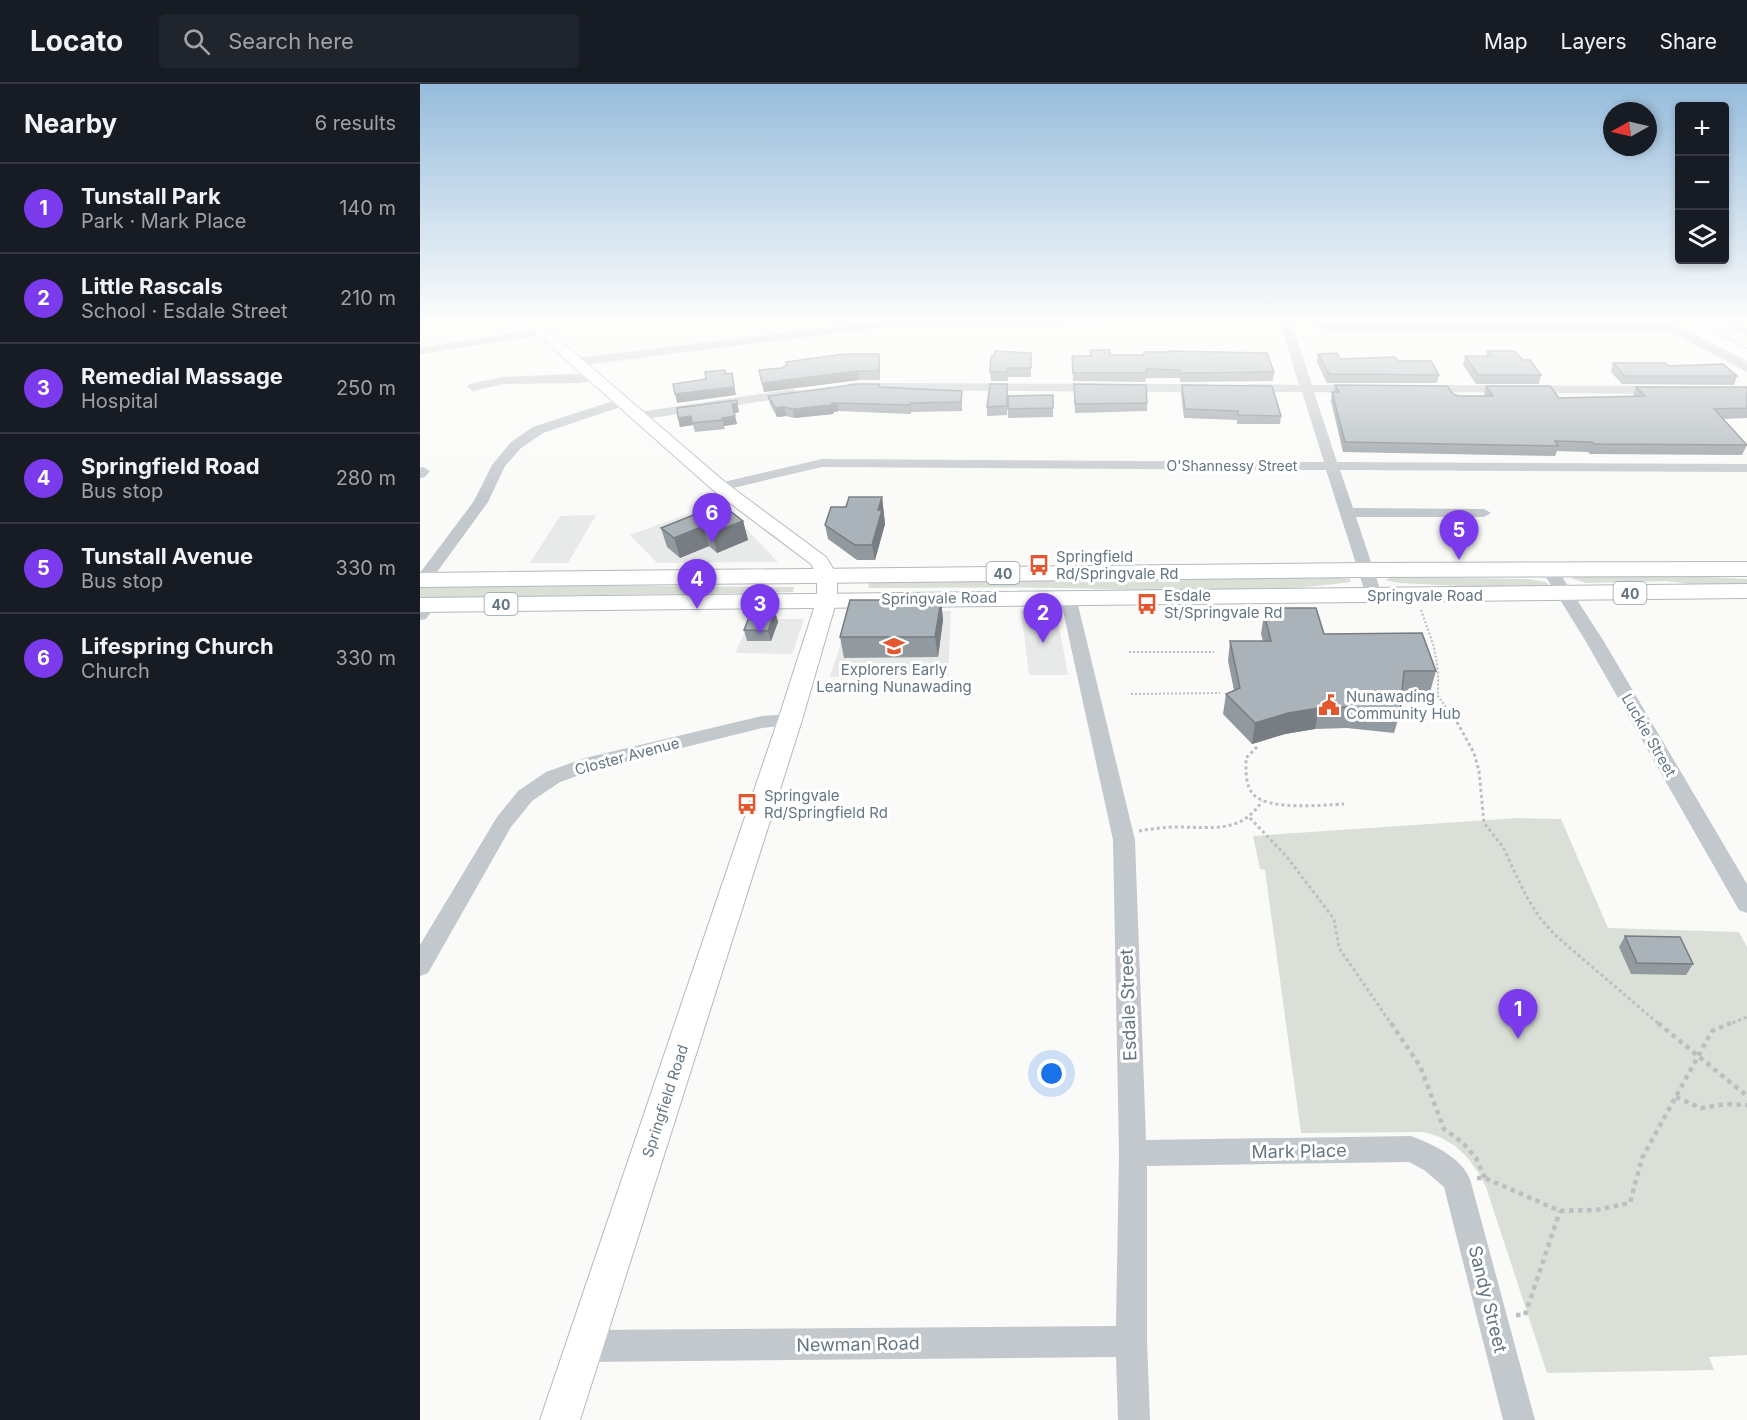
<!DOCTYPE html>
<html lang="en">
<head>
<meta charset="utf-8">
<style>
	:root { --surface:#171b24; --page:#20242c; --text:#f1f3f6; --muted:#9ea1a6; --line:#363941; --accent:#7c3aed }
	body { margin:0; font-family:Inter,sans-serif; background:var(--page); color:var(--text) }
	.controls { position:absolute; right:18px; top:18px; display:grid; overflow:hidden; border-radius:6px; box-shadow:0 3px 9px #0003 }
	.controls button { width:54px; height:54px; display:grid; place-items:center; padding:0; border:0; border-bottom:2px solid var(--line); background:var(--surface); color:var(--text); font:30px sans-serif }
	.compass { position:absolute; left:1183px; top:18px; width:54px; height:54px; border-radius:50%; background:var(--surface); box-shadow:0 3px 9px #0003; rotate:262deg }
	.you { position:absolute; left:632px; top:990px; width:21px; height:21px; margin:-15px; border:4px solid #fff; border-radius:50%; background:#1a73e8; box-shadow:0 0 0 9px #1a73e833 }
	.badge { display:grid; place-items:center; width:39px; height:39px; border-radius:50%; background:var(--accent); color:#fff; font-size:20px; font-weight:700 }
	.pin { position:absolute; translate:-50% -50px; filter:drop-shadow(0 2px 3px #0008) }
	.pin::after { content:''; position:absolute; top:32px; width:21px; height:18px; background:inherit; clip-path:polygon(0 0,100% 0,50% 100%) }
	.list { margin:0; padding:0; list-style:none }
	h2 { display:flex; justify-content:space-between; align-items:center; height:78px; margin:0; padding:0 24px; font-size:26px }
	h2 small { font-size:20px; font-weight:400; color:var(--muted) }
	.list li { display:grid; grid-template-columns:39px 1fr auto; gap:18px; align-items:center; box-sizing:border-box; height:90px; padding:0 24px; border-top:2px solid var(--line) }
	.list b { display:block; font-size:22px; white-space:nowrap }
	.list p { margin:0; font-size:20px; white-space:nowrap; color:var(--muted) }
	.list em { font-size:20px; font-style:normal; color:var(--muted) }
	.icon { flex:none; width:33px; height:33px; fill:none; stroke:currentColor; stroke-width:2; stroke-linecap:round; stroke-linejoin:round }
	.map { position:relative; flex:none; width:1327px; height:1336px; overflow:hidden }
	header { display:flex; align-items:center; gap:36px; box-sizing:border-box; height:84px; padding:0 30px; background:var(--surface); border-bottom:2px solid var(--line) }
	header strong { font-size:28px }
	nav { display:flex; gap:33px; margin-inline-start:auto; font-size:21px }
	.search { width:420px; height:54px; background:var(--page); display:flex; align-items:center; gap:15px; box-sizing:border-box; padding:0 21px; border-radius:6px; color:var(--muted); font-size:22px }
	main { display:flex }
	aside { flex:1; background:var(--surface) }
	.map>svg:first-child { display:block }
</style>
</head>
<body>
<header>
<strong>Locato</strong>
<div class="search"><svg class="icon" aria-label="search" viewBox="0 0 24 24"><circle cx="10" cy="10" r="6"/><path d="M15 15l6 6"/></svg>Search here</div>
<nav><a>Map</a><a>Layers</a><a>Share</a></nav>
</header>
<main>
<aside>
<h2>Nearby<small>6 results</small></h2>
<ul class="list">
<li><span class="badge">1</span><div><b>Tunstall Park</b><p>Park · Mark Place</p></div><em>140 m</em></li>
<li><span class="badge">2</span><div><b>Little Rascals</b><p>School · Esdale Street</p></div><em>210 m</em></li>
<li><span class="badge">3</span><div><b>Remedial Massage</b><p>Hospital</p></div><em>250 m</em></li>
<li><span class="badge">4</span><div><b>Springfield Road</b><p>Bus stop</p></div><em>280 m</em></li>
<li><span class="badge">5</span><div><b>Tunstall Avenue</b><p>Bus stop</p></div><em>330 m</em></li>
<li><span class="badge">6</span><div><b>Lifespring Church</b><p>Church</p></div><em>330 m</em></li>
</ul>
</aside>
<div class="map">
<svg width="1327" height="1336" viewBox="0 0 1327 1336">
	<rect width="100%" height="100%" fill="#fafaf8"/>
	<g fill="#e8e9e9">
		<polygon points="300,418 358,478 237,479 210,451"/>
		<polygon points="176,431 148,479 110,479 140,432"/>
		<polygon points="601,526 636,526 648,591 609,591"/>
		<polygon points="438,527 531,527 528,592 410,593 429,533"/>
		<polygon points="331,535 384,535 372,570 315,569"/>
	</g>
	<g fill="#dadfd7">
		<polygon points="1161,491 1251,491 1327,495 1327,500 1271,500 1246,497 1166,499 1151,494"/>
		<path d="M920,493L930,495L931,498C834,511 736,506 640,504C576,503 512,504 448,504L450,497Z"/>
		<polygon points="972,493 1108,495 1126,498 1130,502 1080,504 979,499 965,496"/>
		<polygon points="90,501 374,503 373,508 0,514 0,503"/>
		<polygon points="1098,734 1141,735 1188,844 1319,848 1327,863 1327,1271 1289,1273 1294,1286 1127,1289 1066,1103 1058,1088 1047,1073 1035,1062 1020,1053 1004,1048 881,1049 845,786 840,785 833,752"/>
	</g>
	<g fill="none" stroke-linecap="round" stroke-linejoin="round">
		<defs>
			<polygon id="major" points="100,235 115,235 306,399 406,473 417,491 417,515 382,636 160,1336 120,1336 358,636 397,515 397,491 391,480 294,407"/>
			<g id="highway">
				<polygon points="1248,235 1269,235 1327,265 1327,277 1250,238"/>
				<polygon points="1327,478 1327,492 945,493 0,503 0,489 945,479"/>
				<polygon points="1327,500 1327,514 0,528 0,514"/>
			</g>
		</defs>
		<use href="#major" stroke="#b5babe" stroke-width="2"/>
		<use href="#highway" stroke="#b4b9bd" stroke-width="2"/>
		<g stroke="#bbbfc2" stroke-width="2" stroke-dasharray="2 2" stroke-linecap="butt">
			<polyline points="1001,526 1014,563 1018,586 1018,612 1038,640"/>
			<polyline points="709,568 794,568"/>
			<polyline points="711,610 800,609"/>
		</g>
		<g stroke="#bbbfc2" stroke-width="3" stroke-dasharray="3 3" stroke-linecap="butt">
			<polyline points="1037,638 1054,669 1059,687 1064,739 1083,763 1106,812 1120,834 1135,851 1240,941"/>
			<path d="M837,663L826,674C826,685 825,701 833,710C848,727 903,721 924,720"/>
			<polyline points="830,734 867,773 914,835 919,864 972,941"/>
			<path d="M719,747C731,745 744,743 757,743C791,743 821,750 842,717"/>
			<polyline points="1307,941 1327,933"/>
		</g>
		<g stroke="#bbbfc2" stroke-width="4.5" stroke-dasharray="4.5 4.5" stroke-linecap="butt">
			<polyline points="971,939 1000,982 1024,1045 1043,1059 1056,1074 1065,1094"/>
			<polyline points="1238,939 1327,1012"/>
			<polyline points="1256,1013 1281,1024 1307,1020 1327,1021"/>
			<polyline points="1057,1094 1065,1094 1140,1127 1176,1126 1210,1119 1222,1074 1292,947 1311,939"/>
			<polyline points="1096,1231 1105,1231 1140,1127"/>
		</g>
		<g fill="#c3c8cc" fill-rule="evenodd">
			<polygon points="632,235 685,235 680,238 610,243 466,243 156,282 150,278 156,274 466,237"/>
			<polygon points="859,235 870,235 892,301 940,301 946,305 940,309 894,308 917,378 1327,380 1327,388 920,386 933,424 1064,425 1071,429 1064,433 936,433 962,511 954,516 946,511 906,386 402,383 300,407 293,403 295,400 402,375 904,378 882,308 828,308 822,304 828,300 879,301"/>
			<polygon points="878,235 894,235 908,240 1246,241 1273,240 1273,244 1264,246 1327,279 1327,288 1250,247 907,246"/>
			<polygon points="1295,235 1309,235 1327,245 1327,252"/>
			<polygon points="122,245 128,248 126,250 0,270 0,264"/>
			<polygon points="173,289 179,293 177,296 158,299 83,300 53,307 47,303 49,300 83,293"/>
			<polygon points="432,299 787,300 793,304 787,308 428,306 426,303 428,300"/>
			<polygon points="1005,301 1243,302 1249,306 1243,310 1001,308 999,305"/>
			<polygon points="373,305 379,309 377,312 218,336 212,332 213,329"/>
			<polygon points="202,314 206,315 208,318 206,321 123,349 101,364 85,382 68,418 9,499 0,500 0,489 54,417 72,381 91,358 113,343"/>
			<polygon points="3,383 10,387 5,393 0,394 0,384"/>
			<polygon points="1129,480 1135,482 1183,556 1327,800 1327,829 1319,826 1165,556 1121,485"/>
			<path d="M648,508L656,513L715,756L726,1056L991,1052C1012,1060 1041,1073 1050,1095L1115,1336H1083L1024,1103L1004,1086L989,1078L727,1082V1257L730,1336H698L696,1273L165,1278L154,1273L149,1262L154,1251L165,1246L696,1242L699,1069L693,756L640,513Z"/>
			<polygon points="8,516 16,521 6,535 0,536 0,520"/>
			<polygon points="370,630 377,632 379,636 377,640 342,644 177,685 140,698 112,717 91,743 8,889 0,892 0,861 77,733 98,707 126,688 165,674 342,632"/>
		</g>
		<use href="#major" fill="#fff" fill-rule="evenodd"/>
		<use href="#highway" fill="#fff" fill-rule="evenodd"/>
	</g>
	<g fill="#929a9f">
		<polygon points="1067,267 1103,276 1121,291 1119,300 1056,300 1043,281 1045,272 1066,272"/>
		<polygon points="611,269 611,293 588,293 588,297 571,297 570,288"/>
		<polygon points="898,270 920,275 978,277 1019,291 1017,299 907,299 897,278"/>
		<polygon points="690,271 854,288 853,297 760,298 760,294 726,294 725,298 653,297 652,272"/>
		<polygon points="366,278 460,279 460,296 439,296 344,308 339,286 362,284 366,282"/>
		<polygon points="1193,279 1249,282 1317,292 1314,301 1202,300 1191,288"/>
		<polygon points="654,300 727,319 727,327 655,329"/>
		<polygon points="762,301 861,332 860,340 817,340 817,336 764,334 761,310"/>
		<polygon points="915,301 1033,310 1038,312 1064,312 1066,302 1139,314 1213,312 1216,303 1327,303 1327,334 1302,335 1327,361 1322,371 1170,370 1168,368 1137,367 1135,372 923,368 911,317 912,308 914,308"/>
		<polygon points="459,303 542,307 542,327 491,328 491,330 419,327 414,328 413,330 374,334 366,332 357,333 350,320 348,312"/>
		<polygon points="588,309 587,331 567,332 567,323"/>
		<polygon points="633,311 633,333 588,334 588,312"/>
		<polygon points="317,316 319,328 314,329 317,340 304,342 305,345 275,348 273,341 260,343 258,334"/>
		<polygon points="462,413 465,440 455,476 437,476 408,455 405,441 426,423"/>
		<polygon points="323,437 328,456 297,469 289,462 260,474 247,463 241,444"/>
		<polygon points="521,516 523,536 518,573 424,574 420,553"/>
		<polygon points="858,525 904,550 1016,587 1010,608 982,608 980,629 974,649 927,644 895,645 865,650 832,660 803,630 806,610 814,606 808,577 810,557 843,557 841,550 844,530 858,530"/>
		<polygon points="355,528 358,538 351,557 327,557 324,546"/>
		<polygon points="1205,852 1273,880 1266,891 1211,890 1199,863"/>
	</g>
	<g fill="#777d82">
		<polygon points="459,270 460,279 460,296 459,287"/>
		<polygon points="437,287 439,296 344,308 342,299"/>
		<polygon points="312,289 316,311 257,319 255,310"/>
		<polygon points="417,319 419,327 414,328 413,330 374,334 373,325"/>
		<polygon points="312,320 317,320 319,328 314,329"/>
		<polygon points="364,323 366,332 357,333 355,324"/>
		<polygon points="271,332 273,341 260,343 258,334"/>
		<polygon points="315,332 317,340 304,342 302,334"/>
		<polygon points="462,413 465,440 455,476 452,461 458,426"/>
		<polygon points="323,437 328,456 297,469 292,449"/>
		<polygon points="283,442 289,462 260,474 254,454"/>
		<polygon points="521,516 523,536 518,573 515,553"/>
		<polygon points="355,528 358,538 351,557 348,547"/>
		<polygon points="899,624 895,645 865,650 832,660 835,639 868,629"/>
	</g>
	<g fill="#aab3b9" stroke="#777d82" stroke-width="1.5">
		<polygon points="671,266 690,266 690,271 724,271 724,268 750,268 750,267 847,269 854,288 761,289 760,286 726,285 726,289 653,289 652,272 671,272"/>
		<polygon points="575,267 611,269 611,284 587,284 587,288 570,288 571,272 574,272"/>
		<polygon points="1067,267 1094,267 1103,276 1110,276 1121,291 1058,291 1045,272 1072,272"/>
		<polygon points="917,269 920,275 975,273 978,277 1011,277 1019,291 909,290 898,270"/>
		<polygon points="424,270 459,270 459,287 437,287 342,299 339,286 362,284 367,281 366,278"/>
		<polygon points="1193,279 1246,279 1249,282 1303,280 1317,292 1205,292"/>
		<polygon points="305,286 305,290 312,289 314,303 255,310 253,300 286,295 285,288"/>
		<polygon points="438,300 459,300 459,303 542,307 541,318 490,319 490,321 417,319 412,319 411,321 373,325 364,323 355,324 348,312"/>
		<polygon points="570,300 587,300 587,322 567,323"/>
		<polygon points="654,300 726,301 727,319 655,320"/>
		<polygon points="762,301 852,302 861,332 818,331 818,327 765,325"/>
		<polygon points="915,301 1027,302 1033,310 1038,312 1073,312 1066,302 1130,302 1139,314 1225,312 1216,303 1327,303 1327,324 1294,325 1327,361 1174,360 1172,358 1135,357 1138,362 925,358 912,308 919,308"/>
		<polygon points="633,311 633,324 588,325 588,312"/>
		<polygon points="317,316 317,320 312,320 315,332 302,334 303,336 272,339 271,332 258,334 257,324"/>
		<polygon points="429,413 462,413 458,426 462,426 452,461 435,461 405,441 411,423 426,423"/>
		<polygon points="301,420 323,437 292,449 283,442 254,454 241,444"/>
		<polygon points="430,516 521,516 515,553 420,553"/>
		<polygon points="865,524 896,524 904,550 1002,549 1016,587 984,587 980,629 932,623 899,624 868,629 835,639 806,610 820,604 810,557 851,557 844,530 860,530 858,525"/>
		<polygon points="331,528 355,528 348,547 324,546"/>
		<polygon points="1205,852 1260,853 1273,880 1217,879"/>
	</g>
	<linearGradient id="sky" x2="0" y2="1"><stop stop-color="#96bcdc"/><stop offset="0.56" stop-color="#fdfdfc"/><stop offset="1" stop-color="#fdfdfc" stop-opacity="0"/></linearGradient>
	<rect width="1327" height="422" fill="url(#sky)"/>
	<defs>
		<symbol id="bus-bare" viewBox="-9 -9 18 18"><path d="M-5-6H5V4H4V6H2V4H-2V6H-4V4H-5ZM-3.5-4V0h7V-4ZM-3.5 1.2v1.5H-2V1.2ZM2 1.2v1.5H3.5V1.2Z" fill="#e4572e" stroke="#fff" stroke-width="2.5" paint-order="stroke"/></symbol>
		<symbol id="school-bare" viewBox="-9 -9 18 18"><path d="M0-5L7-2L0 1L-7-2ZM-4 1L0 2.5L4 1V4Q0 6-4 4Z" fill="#e4572e" stroke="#fff" stroke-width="2.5" paint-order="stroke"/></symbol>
		<symbol id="civic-bare" viewBox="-9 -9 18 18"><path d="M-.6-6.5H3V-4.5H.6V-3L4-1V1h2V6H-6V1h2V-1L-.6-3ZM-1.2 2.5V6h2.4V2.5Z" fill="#e4572e" stroke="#fff" stroke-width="2.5" paint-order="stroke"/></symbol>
	</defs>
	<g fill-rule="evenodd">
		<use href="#bus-bare" x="604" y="466" width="30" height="30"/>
		<use href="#bus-bare" x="712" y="505" width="30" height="30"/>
		<use href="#school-bare" x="459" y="547" width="30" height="30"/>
		<use href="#civic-bare" x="894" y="606" width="30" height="30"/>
		<use href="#bus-bare" x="312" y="705" width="30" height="30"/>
	</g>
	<g text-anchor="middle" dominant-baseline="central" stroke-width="6" stroke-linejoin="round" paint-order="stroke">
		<g font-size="14" fill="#657683" stroke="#fff">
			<text x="812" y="381">O'Shannessy Street</text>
		</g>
		<g fill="#fff" stroke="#939fa8" stroke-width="1.5">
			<rect x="566.5" y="478" width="33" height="22" rx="4.5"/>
			<rect x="1193.5" y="498" width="33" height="22" rx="4.5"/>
			<rect x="64.5" y="509" width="33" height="22" rx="4.5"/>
		</g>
		<g font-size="14" font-weight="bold" fill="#657683">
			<text x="583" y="489">40</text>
			<text x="1210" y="509">40</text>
			<text x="81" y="520">40</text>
		</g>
		<g font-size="15" fill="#657683" stroke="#fff" text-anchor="start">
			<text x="636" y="472">Springfield<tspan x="636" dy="17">Rd/Springvale Rd</tspan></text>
			<text x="744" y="511">Esdale<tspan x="744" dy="17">St/Springvale Rd</tspan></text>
			<text x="474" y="585" text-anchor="middle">Explorers Early<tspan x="474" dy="17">Learning Nunawading</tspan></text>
			<text x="926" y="612">Nunawading<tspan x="926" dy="17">Community Hub</tspan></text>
			<text x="344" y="711">Springvale<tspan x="344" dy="17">Rd/Springfield Rd</tspan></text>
		</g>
		<g font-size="15" fill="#657683" stroke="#fff">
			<text x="1005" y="511">Springvale Road</text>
			<text transform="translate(519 514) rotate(-1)">Springvale Road</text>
			<text transform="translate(1229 651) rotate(60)">Luckie Street</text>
			<text transform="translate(207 672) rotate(-15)">Closter Avenue</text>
			<text transform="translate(245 1017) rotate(-72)">Springfield Road</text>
		</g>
		<g font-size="18" fill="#657683" stroke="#fff">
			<text transform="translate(708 921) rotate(-92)">Esdale Street</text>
			<text transform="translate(879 1067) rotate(-1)">Mark Place</text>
			<text transform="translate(1068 1215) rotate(76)">Sandy Street</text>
			<text transform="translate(438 1260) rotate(-1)">Newman Road</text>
		</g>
	</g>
</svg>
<div class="controls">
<button>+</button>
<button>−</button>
<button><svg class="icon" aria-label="layers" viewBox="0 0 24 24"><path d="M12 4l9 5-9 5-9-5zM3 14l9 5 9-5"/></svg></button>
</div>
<svg class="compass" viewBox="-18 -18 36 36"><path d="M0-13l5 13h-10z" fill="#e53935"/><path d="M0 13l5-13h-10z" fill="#9ea1a6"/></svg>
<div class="you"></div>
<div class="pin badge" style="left:1098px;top:955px">1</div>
<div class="pin badge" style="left:623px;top:559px">2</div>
<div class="pin badge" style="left:340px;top:550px">3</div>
<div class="pin badge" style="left:277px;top:525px">4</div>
<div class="pin badge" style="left:1039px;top:476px">5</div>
<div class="pin badge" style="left:292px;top:459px">6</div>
</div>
</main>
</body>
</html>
